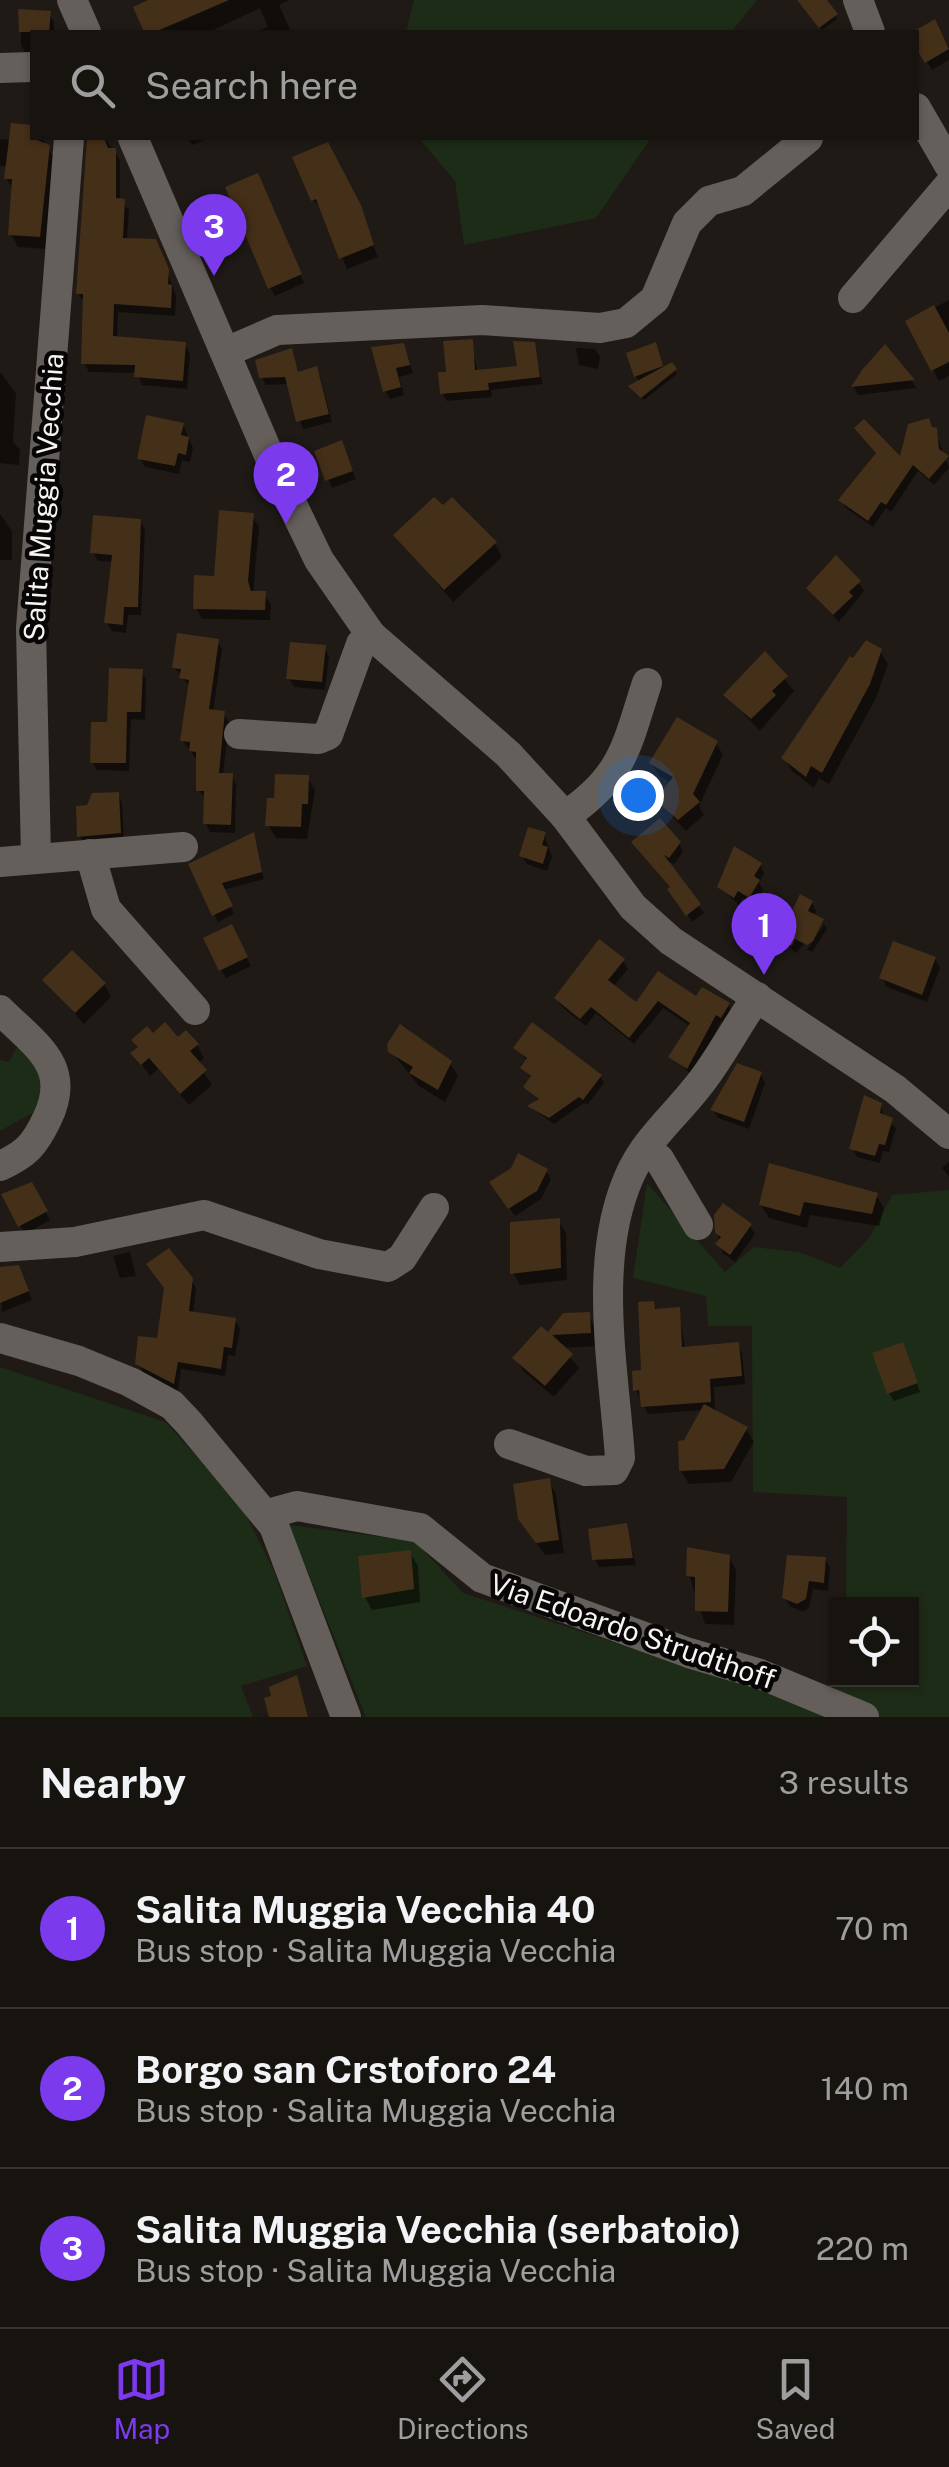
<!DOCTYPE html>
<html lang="en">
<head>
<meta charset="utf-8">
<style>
	:root { --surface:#171410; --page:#24211e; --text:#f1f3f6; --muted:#9e9e9f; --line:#363330; --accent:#7c3aed }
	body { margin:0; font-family:"Public Sans",sans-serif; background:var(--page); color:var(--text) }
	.controls { position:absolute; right:30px; bottom:30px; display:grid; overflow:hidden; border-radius:0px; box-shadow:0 2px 8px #0004 }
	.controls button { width:90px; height:90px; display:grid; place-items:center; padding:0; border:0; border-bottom:2px solid var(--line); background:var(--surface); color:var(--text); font:50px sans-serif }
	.you { position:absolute; left:638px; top:795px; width:35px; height:35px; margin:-25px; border:8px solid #fff; border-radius:50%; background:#1a73e8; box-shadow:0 0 0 15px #1a73e833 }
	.badge { display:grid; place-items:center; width:65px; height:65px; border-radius:50%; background:var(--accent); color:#fff; font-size:32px; font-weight:700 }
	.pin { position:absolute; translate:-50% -82px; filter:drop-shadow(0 2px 5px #0008) }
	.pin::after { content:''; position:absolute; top:52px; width:35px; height:30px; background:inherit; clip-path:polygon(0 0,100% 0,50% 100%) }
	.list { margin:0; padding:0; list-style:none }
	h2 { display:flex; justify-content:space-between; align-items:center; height:130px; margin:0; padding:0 40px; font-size:42px }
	h2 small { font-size:32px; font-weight:400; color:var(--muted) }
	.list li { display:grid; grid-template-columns:65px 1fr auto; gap:30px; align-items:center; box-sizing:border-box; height:160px; padding:0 40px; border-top:2px solid var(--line) }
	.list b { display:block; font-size:38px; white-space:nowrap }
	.list p { margin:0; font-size:32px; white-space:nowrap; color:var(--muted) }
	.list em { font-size:32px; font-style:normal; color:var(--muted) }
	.icon { flex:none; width:55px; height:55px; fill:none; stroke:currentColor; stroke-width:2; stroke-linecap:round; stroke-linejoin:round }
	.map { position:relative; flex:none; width:949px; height:1717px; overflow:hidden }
	.search { position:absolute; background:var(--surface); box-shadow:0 2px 8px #0004; left:30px; right:30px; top:30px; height:110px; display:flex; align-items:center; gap:25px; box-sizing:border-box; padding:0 35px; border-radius:0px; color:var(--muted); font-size:38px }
	.sheet { height:610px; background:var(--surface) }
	nav { display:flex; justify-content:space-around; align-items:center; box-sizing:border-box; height:140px; border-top:2px solid var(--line); background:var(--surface); font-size:28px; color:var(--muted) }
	nav a { display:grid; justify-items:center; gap:5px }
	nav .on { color:var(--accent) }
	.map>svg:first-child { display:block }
</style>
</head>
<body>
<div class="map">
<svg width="949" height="1717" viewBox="0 0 949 1717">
	<rect width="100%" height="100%" fill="#1f1a16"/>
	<g fill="#1d2c16">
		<polygon points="414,0 757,0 731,32 406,32"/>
		<polygon points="419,138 651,138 596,218 464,245 455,181"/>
		<polygon points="21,1040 45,1073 43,1107 0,1131 0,1060 9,1062"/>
		<polygon points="647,1183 725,1272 754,1247 799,1252 840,1268 870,1237 892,1195 949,1190 949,1717 366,1717 289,1525 415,1541 463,1593 816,1708 842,1680 912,1680 912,1604 846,1604 847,1497 753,1492 752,1326 708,1326 706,1296 633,1278"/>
		<polygon points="0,1367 165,1422 240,1503 274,1571 307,1666 241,1686 253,1717 0,1717"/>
	</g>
	<g fill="#0007">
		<polygon points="154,0 289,0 279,5 291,32 255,32 268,27 260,8 209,32 147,32 136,8"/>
		<polygon points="800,0 824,0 837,19 822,30"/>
		<polygon points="21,12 49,14 54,22 54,32 32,32 32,54 26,54 21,45"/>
		<polygon points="935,22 949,47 949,60 932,70 916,44"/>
		<polygon points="13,126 32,127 32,138 42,138 55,160 45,249 18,247 11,234 14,191 6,178 7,166 0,166 0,139 11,140"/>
		<polygon points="88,138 105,138 120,160 120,201 129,210 127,240 160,251 176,296 175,316 118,312 117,339 185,345 190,354 187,389 142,385 137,373 89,372 84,363 84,302 78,293"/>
		<polygon points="188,138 209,138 192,145"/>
		<polygon points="334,156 378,257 347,269 322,209 313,200"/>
		<polygon points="262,184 304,283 275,296 270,287"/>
		<polygon points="949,300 949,376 939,381 908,322"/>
		<polygon points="471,342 478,373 520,369 533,345 543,384 491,390 492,397 447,401 442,393 448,374"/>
		<polygon points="403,345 413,373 399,377 404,395 390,399 385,391"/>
		<polygon points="655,345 664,369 672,365 677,374 644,400 633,390 640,383 636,376"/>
		<polygon points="576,348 595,349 600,357 598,369 579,365"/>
		<polygon points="885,348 917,388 858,395 854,387"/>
		<polygon points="291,351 299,374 315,369 320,376 332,422 303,429 289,384 266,385 262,377"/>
		<polygon points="0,372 16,393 13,442 20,450 19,465 0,463"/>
		<polygon points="183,425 193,448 190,462 182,460 179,474 145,467 140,458"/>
		<polygon points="935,430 949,468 934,485 918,471 891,512 886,508 873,527 846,508 841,500 878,455 901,461"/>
		<polygon points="317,452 345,452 356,479 332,488"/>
		<polygon points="0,514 12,531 12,560 0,560"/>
		<polygon points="252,516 259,527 253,594 264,594 271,605 270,620 202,619 196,608"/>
		<polygon points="140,521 145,530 141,615 128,615 126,633 112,631 107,623 114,562 98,561 93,552"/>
		<polygon points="396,536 495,544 502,557 453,602"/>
		<polygon points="859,583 864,591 839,622 814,596"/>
		<polygon points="217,641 222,649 213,712 224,714 229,722 223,775 231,776 236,784 235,833 210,832 206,824 206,798 198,790 196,759 183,741 190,687 175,668"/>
		<polygon points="324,648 329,656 325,690 294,687 289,678"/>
		<polygon points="880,651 888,664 876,698 829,784 819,778 814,788 792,771 784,758"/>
		<polygon points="765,655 794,691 760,731 726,695"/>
		<polygon points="141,671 146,679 145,720 131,719 129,771 97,770 92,762"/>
		<polygon points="716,743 723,755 699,806 704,815 686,831 658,801 672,783 659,776 652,763"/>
		<polygon points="307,777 315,790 307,839 276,838 268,825"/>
		<polygon points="118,794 122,803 124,841 85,844 80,836 90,808"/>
		<polygon points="544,834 552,857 547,871 527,864 522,856"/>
		<polygon points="253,836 264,879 223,890 234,914 218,922 192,866"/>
		<polygon points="679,843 683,852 674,864 663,859 704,913 692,922 672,889 638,850"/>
		<polygon points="734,850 760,865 764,873 759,883 763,890 754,904 743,898 739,905 720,887"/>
		<polygon points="812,903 816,911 814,917 823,922 796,953 780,939"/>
		<polygon points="824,924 827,929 812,952 807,950"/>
		<polygon points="236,935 251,966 226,978 221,970"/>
		<polygon points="935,959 940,968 927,1002 887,987 882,978"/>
		<polygon points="623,961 628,969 613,987 637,1006 659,974 697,1000 728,1005 733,1013 726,1025 721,1022 692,1075 671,1057 691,1027 663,1008 634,1044 596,1013 586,1026 562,1007 557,999"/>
		<polygon points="45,980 104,984 111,997 84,1024"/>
		<polygon points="152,1036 197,1045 204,1058 198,1064 212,1085 189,1105 158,1069 150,1076 134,1054"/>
		<polygon points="516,1048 600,1076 604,1083 587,1105 584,1103 554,1124 530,1107 540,1101 526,1087 532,1079 523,1068 528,1061"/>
		<polygon points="391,1051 450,1063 458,1076 445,1102 419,1086"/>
		<polygon points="761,1074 765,1083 749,1129 718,1118 713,1110"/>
		<polygon points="881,1105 884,1118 896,1128 889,1152 883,1151 880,1163 857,1157 852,1148"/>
		<polygon points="949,1162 949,1177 942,1168"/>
		<polygon points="546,1171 551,1179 541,1199 515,1216 497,1191"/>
		<polygon points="31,1185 50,1220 25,1234 4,1195"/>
		<polygon points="876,1195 884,1208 879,1226 810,1215 807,1228 769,1218 761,1205"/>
		<polygon points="559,1221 566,1233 567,1280 520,1285 513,1273"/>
		<polygon points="750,1226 755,1234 735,1262 723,1253 717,1232"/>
		<polygon points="130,1252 136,1276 120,1278 113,1256"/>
		<polygon points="0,1272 22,1276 32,1300 2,1312"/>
		<polygon points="190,1279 196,1288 193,1314 235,1320 240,1329 235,1356 228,1355 225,1376 181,1369 178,1391 143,1372 138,1363 159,1341"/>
		<polygon points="653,1303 657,1311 679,1310 685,1349 737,1344 742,1353 745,1384 714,1387 715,1412 746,1429 754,1442 731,1482 689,1484 681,1471 686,1443 703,1410 648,1414 636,1390 644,1373"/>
		<polygon points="588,1315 596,1328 597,1346 562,1348 579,1368 554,1397 523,1371 516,1358"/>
		<polygon points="907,1353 920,1392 894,1401 889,1393"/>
		<polygon points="548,1481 556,1494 564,1553 545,1555 529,1532"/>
		<polygon points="626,1525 636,1565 599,1567 595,1559"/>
		<polygon points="689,1550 729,1557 736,1570 734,1625 705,1624 689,1575"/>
		<polygon points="410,1553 418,1566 420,1602 372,1610 365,1597"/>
		<polygon points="825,1559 830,1568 828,1591 813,1589 809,1608 803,1612 790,1606 785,1598"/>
	</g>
	<g fill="#442f19">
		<polygon points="148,0 229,0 155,32 144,32 133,7"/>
		<polygon points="797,0 827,0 838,14 819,28"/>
		<polygon points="18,9 51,11 49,32 19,32"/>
		<polygon points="935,19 949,49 925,63 916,49 916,30"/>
		<polygon points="11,123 32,125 32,138 50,145 40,237 8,235 12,179 4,179"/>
		<polygon points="87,138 104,138 108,148 116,148 116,198 125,199 123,238 156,239 169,269 168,284 172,285 171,308 114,304 113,336 186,342 183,381 134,377 135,365 81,364 83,294 76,294"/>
		<polygon points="328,142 361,205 374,245 339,259 316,199 311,201 292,157"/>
		<polygon points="258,173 302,274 268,289 225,187"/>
		<polygon points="934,305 949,333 949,362 931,371 905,321"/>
		<polygon points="473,339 475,370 517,366 513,341 535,342 540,377 488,383 489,390 440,394 438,372 446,372 443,341"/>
		<polygon points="656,342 663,366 634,377 626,353"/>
		<polygon points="404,343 410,365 396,368 401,387 383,392 371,347"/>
		<polygon points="885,344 915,380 851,387 862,370"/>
		<polygon points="292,348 298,372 317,366 329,414 296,422 285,377 259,378 255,360"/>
		<polygon points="672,362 677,369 641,398 628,386"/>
		<polygon points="146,415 184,423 181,435 189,437 186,455 178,453 175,466 137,459"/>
		<polygon points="929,418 932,427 937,428 939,449 949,456 929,479 913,465 886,505 881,502 868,521 838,500 876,453 854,428 864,419 900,456 908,424"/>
		<polygon points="342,440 353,471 325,481 314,451"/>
		<polygon points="434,497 443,505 452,497 497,542 444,590 393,535"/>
		<polygon points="219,510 254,513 248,581 251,591 266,591 265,610 193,609 194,575 214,576"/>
		<polygon points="93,515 141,519 138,607 124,607 123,625 104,623 112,555 90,553"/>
		<polygon points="836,555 861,581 849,592 853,596 833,615 806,588"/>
		<polygon points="177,633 219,639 209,709 225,711 219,773 233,773 231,825 203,824 204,791 196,791 196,752 189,751 190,742 180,741 189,680 179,678 181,669 172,668"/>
		<polygon points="866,640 882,649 870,684 822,773 811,766 806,777 781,758 850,656 853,658"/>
		<polygon points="290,642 326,645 322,682 286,679"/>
		<polygon points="765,651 788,676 772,691 776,695 751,719 723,695"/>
		<polygon points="109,668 143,669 141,712 127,712 126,763 90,763 91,722 107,722"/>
		<polygon points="677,717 718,741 693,794 700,802 678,820 655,800 673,777 649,763"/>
		<polygon points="275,774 309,775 308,804 302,804 301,827 265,826 267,798 274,798"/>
		<polygon points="119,792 121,833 77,837 76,806 87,805 92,793"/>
		<polygon points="660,818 681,842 669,858 664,855 701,904 686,916 667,889 670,887 631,842"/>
		<polygon points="528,827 546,832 542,845 548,847 543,864 519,856"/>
		<polygon points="254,832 262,872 222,883 233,906 212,916 188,864"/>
		<polygon points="734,846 762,863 754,876 760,880 749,898 738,891 734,898 717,887"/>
		<polygon points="800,894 813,901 808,911 824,919 813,941 807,945 795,939 792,946 778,939"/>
		<polygon points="232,924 248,957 219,971 203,938"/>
		<polygon points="599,939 625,959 608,980 636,1002 658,971 696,996 702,987 730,1003 721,1018 716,1015 687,1069 668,1057 690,1023 658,1001 629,1038 591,1007 580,1019 554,998"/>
		<polygon points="893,941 936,957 922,995 879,978"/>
		<polygon points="72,950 106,983 75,1013 42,980"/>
		<polygon points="165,1022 178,1037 186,1030 199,1044 190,1051 207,1070 180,1094 149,1058 141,1065 130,1053 138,1047 131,1040 147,1026 153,1033"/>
		<polygon points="532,1022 602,1075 583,1100 579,1097 549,1118 527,1106 539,1099 523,1087 531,1076 520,1068 527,1058 513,1048"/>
		<polygon points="400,1024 452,1061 438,1090 409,1073 413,1067 388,1052 387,1044"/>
		<polygon points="737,1063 762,1072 744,1122 710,1110"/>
		<polygon points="864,1095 882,1103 880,1113 893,1118 885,1145 879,1144 875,1156 849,1149"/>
		<polygon points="518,1153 548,1169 537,1191 508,1209 489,1182 511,1168"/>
		<polygon points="769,1163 878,1193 872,1214 804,1202 800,1216 759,1205"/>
		<polygon points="32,1182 48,1211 18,1227 1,1194"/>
		<polygon points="723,1203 752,1224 730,1255 715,1244 721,1237 715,1233 714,1215"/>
		<polygon points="560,1218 561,1268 510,1274 510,1222"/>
		<polygon points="169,1248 193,1278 189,1311 236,1318 232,1348 224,1347 221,1369 178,1362 174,1384 135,1364 138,1336 157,1338 164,1288 146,1264"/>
		<polygon points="19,1265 29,1291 0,1303 0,1267"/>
		<polygon points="654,1301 655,1309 680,1307 682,1347 739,1342 742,1376 710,1379 711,1402 641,1407 639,1390 633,1391 632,1371 641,1370 638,1302"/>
		<polygon points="590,1312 591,1333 552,1335 573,1354 545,1386 512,1358 541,1326 548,1332 563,1313"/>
		<polygon points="903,1342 918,1383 887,1394 872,1353"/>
		<polygon points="704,1404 748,1427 724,1469 679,1471 678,1441 684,1440"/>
		<polygon points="550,1478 559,1540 536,1543 518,1519 513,1484"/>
		<polygon points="627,1523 633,1558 592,1560 588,1529"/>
		<polygon points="687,1547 730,1555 728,1612 695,1611 695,1577 686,1576"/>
		<polygon points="411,1550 414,1589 362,1598 358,1556"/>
		<polygon points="787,1555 826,1557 824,1583 809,1581 806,1599 797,1604 782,1598"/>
		<polygon points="297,1675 308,1717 269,1717 264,1698 271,1696 269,1687"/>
	</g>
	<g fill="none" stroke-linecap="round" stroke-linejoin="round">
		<g stroke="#655f5b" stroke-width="30">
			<polyline points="72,0 86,32"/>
			<polyline points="858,0 870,32"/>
			<polyline points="1,68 32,67"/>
			<polyline points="916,108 949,165"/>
			<polyline points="133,138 274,467 319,560 371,635 508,754 565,816 633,907 671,941 895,1089 949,1134"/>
			<polyline points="853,298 949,185"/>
			<polyline points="226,352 277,330 482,320 600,328 626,323 655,299 687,223 709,201 743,191 808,138"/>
			<polyline points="239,734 318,739 328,735 361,644 371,635"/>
			<path d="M565,816C624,776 626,747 647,683"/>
			<polyline points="90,854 106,909 195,1010"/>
			<polyline points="36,858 31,628 69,138"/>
			<polyline points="0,862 183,847"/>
			<path d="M0,1010C35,1045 73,1066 47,1119C35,1144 27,1154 0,1166"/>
			<polyline points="645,1149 659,1159 698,1225"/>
			<polyline points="0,1247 75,1242 204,1215 319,1254 388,1267 402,1258 434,1208"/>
			<polyline points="0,1338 79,1361 130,1382 172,1405 189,1423 274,1526 346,1717"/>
			<path d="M509,1444L586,1471L614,1470L620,1458C614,1370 592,1261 629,1177C645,1140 674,1117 698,1086C720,1059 736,1026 757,997"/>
			<polyline points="268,1514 297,1506 420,1528 482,1578 689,1653 760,1674 864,1717"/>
		</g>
	</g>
	<g text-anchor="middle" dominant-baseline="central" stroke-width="9" stroke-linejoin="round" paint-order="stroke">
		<g font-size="28" fill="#f7f3f1" stroke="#070505">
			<text transform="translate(43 497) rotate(-86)">Salita Muggia Vecchia</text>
			<text transform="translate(633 1631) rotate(19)">Via Edoardo Strudthoff</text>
		</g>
	</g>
</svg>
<div class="controls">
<button><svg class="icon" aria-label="locate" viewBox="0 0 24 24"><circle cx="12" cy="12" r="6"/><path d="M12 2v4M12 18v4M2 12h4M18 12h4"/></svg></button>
</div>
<div class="you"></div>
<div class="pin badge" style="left:764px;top:975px">1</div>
<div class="pin badge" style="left:286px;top:524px">2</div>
<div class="pin badge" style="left:214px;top:276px">3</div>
<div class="search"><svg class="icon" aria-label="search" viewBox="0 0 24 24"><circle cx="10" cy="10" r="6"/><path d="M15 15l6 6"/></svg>Search here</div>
</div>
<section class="sheet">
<h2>Nearby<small>3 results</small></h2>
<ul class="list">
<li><span class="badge">1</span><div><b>Salita Muggia Vecchia 40</b><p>Bus stop · Salita Muggia Vecchia</p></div><em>70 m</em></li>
<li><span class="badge">2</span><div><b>Borgo san Crstoforo 24</b><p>Bus stop · Salita Muggia Vecchia</p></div><em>140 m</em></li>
<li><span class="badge">3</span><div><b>Salita Muggia Vecchia (serbatoio)</b><p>Bus stop · Salita Muggia Vecchia</p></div><em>220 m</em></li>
</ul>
</section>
<nav>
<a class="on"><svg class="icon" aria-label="map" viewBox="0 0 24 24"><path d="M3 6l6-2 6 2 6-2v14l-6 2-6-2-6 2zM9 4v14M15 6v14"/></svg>Map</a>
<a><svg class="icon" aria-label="directions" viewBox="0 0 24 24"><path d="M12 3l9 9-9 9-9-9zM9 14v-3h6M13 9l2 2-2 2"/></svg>Directions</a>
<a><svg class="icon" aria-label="saved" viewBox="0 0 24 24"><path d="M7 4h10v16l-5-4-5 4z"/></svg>Saved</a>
</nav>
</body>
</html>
